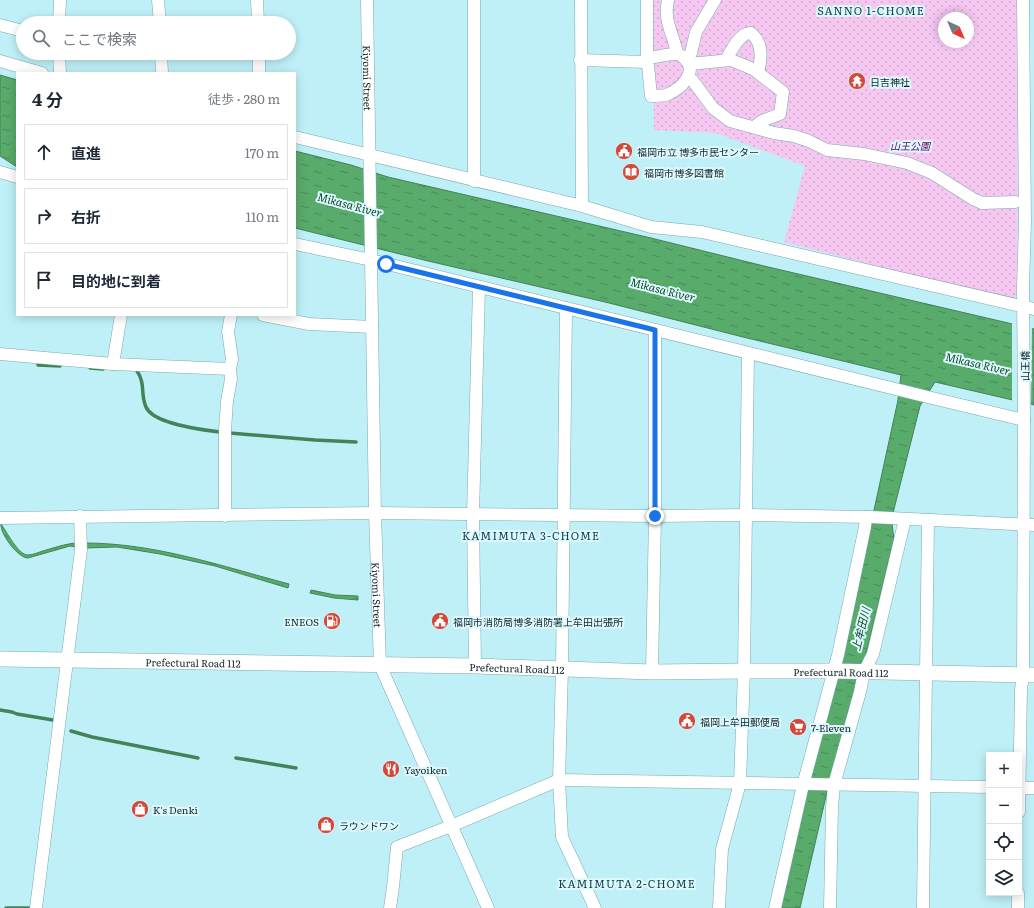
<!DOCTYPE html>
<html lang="ja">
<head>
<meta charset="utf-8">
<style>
	:root { --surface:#fff; --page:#f2f2f3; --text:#1f2937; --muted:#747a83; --line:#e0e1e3 }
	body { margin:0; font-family:Literata,"Noto Sans JP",serif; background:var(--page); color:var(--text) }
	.controls { position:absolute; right:12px; bottom:12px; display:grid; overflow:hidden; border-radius:0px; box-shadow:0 2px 10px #0003 }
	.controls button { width:36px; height:36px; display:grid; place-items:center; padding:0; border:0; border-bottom:1px solid var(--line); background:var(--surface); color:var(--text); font:20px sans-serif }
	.compass { position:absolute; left:938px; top:12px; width:36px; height:36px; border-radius:50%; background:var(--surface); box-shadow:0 2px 10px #0003; rotate:136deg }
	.stop { position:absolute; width:12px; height:12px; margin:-9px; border:3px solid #1a73e8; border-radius:50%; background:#fff }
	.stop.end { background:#1a73e8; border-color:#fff; box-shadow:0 1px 4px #0008 }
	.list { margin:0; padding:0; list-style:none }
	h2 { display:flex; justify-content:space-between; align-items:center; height:52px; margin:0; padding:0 16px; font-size:17px }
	h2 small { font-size:13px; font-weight:400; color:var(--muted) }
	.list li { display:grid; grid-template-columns:26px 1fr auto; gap:12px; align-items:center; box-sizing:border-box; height:56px; margin:0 8px 8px; padding:0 8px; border:1px solid var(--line); border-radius:0px }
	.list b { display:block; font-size:15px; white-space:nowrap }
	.list em { font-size:13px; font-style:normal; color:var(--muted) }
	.icon { flex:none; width:22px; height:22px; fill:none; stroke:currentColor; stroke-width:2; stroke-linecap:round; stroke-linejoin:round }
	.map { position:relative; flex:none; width:1034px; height:908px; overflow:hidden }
	.search { position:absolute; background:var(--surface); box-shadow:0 2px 10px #0003; left:16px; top:16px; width:280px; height:44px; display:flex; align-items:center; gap:10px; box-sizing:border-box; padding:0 14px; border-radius:22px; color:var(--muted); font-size:15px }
	.panel { position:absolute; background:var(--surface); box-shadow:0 2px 10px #0003; left:16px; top:72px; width:280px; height:244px; border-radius:0px }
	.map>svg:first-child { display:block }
</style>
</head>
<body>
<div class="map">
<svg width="1034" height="908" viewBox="0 0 1034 908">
	<defs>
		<pattern id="park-dots" width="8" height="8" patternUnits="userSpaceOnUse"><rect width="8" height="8" fill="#f5c7f1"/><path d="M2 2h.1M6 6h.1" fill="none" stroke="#d1abcf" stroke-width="1.8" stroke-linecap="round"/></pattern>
		<pattern id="water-ripples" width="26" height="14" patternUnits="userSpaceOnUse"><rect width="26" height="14" fill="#58ab6b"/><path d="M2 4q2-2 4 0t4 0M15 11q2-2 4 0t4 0" fill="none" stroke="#488b58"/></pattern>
	</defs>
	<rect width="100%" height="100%" fill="#bff0f8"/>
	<path fill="url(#park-dots)" fill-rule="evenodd" d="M653,0H1018L1017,291L1014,299H1007L784,242L805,166L716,133L654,130ZM944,18H968V42H944Z"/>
	<g fill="url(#water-ripples)" stroke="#438357">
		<polygon points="0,75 17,80 17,167 0,156"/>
		<polygon points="295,151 351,165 388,177 651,238 764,266 1034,329 1034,405 935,382 920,406 894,509 892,524 894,540 857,690 827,792 800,908 777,908 869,526 872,524 874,510 898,400 898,398 900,393 901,393 903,385 900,383 901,375 743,337 605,302 428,261 295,228"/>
		<path d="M1,524C7,532 18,555 28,555C33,555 39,552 43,551C57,547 70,542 84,543C155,543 221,566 289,584L288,588L215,566L160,554L117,547L86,548L70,546L28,558C18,558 0,534 1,524Z"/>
		<polygon points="311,590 335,595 358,596 358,600 334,598 310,593"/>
	</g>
	<polygon fill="#bff0f8" points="1012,322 1032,327 1031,407 1012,403"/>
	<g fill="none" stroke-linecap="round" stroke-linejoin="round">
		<g stroke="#438357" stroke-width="3.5">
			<polyline points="38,365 60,366"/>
			<polyline points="90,368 103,369"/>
			<path d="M137,371C146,384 140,394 146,407C153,424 203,430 220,432"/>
			<polyline points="230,433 315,440 356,442"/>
			<polyline points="0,710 12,712 17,714 53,720"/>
			<polyline points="71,731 92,737 198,758"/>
			<polyline points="236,758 296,768"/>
			<polyline points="6,908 29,908"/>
		</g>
		<defs>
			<g id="minor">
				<polyline points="158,0 160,23"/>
				<polyline points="257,0 258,23"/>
				<path id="s1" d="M367,0L375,513L380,665L488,908"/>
				<polyline points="474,0 474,181"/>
				<polyline points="581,0 582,206"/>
				<path d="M668,0C663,22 674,34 677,54"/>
				<polyline points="59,23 60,0"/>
				<polyline points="0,25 23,31"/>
				<polyline points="59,53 60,73"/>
				<polyline points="161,53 162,73"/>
				<polyline points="259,53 259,73"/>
				<polyline points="580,60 647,62 647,0"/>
				<polyline points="687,60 691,53 696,32 715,0"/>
				<path d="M726,60C731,51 740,32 751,33C763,43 762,58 758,72"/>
				<polyline points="0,61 42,73"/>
				<polyline points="689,64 731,60 753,69 783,92 780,114 762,121 754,127"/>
				<path d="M648,65L651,96C656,96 661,96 666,95C680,90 700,71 684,58C682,56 679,54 676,54C669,54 661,56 654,57"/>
				<polyline points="688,77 693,81 713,108 730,121 774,133 794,136 809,141 827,150 864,154 907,163 932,173 973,199 982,203 1015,202"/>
				<polyline points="295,137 582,206 651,227 702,232 1034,309"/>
				<polyline points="0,172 17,177"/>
				<polyline points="295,244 371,260 936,399 1024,420"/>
				<polyline points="566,308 562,669 559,780 562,837 595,908"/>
				<polyline points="263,315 309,324 372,327"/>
				<polyline points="0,354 113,364 230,369"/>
				<polyline points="113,364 121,315"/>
				<polyline points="225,516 225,430 227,401 231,379 230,369 232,359 228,331 231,315"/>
				<polyline points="0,518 375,513 655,516 746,515 870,517 1034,525"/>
				<polyline points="475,666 473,515 479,287"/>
				<polyline points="652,672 655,516 655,330"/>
				<polyline points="1019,788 1034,788"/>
				<polyline points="1019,812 1021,689 1023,675 1024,420 1023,287 1025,223 1023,0"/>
				<polyline points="36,908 81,550 80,516"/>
				<polyline points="390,908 393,887 397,847 451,826 559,780 989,787"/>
				<polyline points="719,908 722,849 740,783 744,671 748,353"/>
				<polyline points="775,908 803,785 838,655 865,527 866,517"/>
				<polyline points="830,908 832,808 834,785 860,692 864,672 873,654 905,519"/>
				<polyline points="923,908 928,520"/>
				<polyline points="1018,908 1018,893"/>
			</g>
			<g id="major">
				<path id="s2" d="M0,659L475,666L652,672L744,671H833L1034,675"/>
			</g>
		</defs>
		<use href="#minor" stroke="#7ba9b1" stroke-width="13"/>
		<use href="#major" stroke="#7ba9b1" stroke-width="16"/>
		<use href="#minor" stroke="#fff" stroke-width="12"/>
		<use href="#major" stroke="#fff" stroke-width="15"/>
	</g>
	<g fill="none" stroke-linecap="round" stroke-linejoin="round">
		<polyline stroke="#1a73e8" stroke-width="5" points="386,264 655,330 655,516"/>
	</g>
	<defs>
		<symbol id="temple-disc" viewBox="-11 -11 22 22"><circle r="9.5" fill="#d54839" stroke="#ddf9fe"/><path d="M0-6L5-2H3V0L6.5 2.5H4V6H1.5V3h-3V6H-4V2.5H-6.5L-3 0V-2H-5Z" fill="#fff"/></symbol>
		<symbol id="civic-disc" viewBox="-11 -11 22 22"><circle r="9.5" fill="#d54839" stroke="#ddf9fe"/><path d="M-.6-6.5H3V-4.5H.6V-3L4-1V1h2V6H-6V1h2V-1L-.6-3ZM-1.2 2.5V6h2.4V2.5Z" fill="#fff"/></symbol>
		<symbol id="library-disc" viewBox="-11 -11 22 22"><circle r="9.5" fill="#d54839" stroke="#ddf9fe"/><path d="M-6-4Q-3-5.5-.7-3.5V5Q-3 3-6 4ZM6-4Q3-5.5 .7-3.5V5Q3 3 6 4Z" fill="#fff"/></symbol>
		<symbol id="fuel-disc" viewBox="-11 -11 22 22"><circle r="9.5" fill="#d54839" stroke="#ddf9fe"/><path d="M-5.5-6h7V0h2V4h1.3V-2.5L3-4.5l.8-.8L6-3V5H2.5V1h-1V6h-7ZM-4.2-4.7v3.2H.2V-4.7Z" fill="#fff"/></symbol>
		<symbol id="supermarket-disc" viewBox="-11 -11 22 22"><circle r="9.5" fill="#d54839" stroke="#ddf9fe"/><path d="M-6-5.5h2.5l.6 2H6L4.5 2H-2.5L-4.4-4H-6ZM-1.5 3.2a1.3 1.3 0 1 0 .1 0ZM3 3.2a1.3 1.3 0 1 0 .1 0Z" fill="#fff"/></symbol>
		<symbol id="restaurant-disc" viewBox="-11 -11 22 22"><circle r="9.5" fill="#d54839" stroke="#ddf9fe"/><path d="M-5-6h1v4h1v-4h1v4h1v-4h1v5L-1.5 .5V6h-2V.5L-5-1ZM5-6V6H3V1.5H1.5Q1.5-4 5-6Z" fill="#fff"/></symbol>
		<symbol id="shop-disc" viewBox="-11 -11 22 22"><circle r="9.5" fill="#d54839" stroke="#ddf9fe"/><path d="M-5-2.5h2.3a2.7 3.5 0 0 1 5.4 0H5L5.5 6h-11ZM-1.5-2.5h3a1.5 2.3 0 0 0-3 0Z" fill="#fff"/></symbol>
	</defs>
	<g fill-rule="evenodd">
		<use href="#temple-disc" x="847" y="71" width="20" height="20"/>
		<use href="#civic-disc" x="614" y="141" width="20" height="20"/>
		<use href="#library-disc" x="621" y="162" width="20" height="20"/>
		<use href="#fuel-disc" x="322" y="611" width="20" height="20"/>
		<use href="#civic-disc" x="430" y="611" width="20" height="20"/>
		<use href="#civic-disc" x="677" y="711" width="20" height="20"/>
		<use href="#supermarket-disc" x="788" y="717" width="20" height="20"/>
		<use href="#restaurant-disc" x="381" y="759" width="20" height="20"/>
		<use href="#shop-disc" x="130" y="799" width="20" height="20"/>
		<use href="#shop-disc" x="316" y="815" width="20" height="20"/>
	</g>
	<g text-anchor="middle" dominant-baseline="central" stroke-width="4" stroke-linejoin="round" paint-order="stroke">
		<g font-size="10" fill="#132529" stroke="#ddf9fe">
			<text stroke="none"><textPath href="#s1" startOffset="78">Kiyomi Street</textPath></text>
			<text transform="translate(1024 366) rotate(-90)">山王橋</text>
			<text stroke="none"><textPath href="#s1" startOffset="595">Kiyomi Street</textPath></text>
			<text stroke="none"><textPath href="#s2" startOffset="193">Prefectural Road 112</textPath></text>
			<text stroke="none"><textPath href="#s2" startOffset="517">Prefectural Road 112</textPath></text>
			<text stroke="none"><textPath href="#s2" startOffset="841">Prefectural Road 112</textPath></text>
		</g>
		<g font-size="10" fill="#132529" stroke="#ddf9fe" text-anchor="start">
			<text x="870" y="81">日吉神社</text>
			<text x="637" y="151">福岡市立 博多市民センター</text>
			<text x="644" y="172">福岡市博多図書館</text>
			<text x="319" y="621" text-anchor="end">ENEOS</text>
			<text x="453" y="621">福岡市消防局博多消防署上牟田出張所</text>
			<text x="700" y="721">福岡上牟田郵便局</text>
			<text x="811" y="727">7-Eleven</text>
			<text x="404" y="769">Yayoiken</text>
			<text x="153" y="809">K's Denki</text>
			<text x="339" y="825">ラウンドワン</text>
		</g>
		<g font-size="10" font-style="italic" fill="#5f025d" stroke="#ddf9fe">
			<text x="910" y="145">山王公園</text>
		</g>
		<g font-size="11" letter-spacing="1" fill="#15434b" stroke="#ddf9fe">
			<text x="871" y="10">SANNO 1-CHOME</text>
			<text x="531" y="535">KAMIMUTA 3-CHOME</text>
			<text x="627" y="883">KAMIMUTA 2-CHOME</text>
		</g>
		<g font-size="11" font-style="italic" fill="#0b4920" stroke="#ddf9fe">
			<text transform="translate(350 204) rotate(15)">Mikasa River</text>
			<text transform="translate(663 289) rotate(14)">Mikasa River</text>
			<text transform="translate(978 363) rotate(13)">Mikasa River</text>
			<text transform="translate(860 629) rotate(-76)">上牟田川</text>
		</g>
	</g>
</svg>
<div class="controls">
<button>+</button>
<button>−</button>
<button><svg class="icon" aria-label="locate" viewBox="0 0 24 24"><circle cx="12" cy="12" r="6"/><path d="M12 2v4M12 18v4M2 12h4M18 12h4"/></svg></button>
<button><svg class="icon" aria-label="layers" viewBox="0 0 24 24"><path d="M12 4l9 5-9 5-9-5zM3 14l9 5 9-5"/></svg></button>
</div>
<svg class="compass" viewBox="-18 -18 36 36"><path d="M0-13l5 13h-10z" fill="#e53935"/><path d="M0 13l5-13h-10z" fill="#747a83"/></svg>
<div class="stop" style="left:386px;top:264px"></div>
<div class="stop end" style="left:655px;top:516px"></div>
<div class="search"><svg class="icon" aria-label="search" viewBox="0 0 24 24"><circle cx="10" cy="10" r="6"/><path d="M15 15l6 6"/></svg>ここで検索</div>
<section class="panel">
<h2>4 分<small>徒歩 · 280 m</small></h2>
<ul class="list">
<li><svg class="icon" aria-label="ahead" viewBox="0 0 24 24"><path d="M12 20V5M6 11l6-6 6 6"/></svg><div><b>直進</b></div><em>170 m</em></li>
<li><svg class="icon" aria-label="right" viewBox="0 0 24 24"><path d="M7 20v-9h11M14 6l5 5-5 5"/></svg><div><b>右折</b></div><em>110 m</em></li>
<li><svg class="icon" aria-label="arrive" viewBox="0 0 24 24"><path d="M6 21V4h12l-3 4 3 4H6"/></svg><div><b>目的地に到着</b></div></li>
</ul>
</section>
</div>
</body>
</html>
